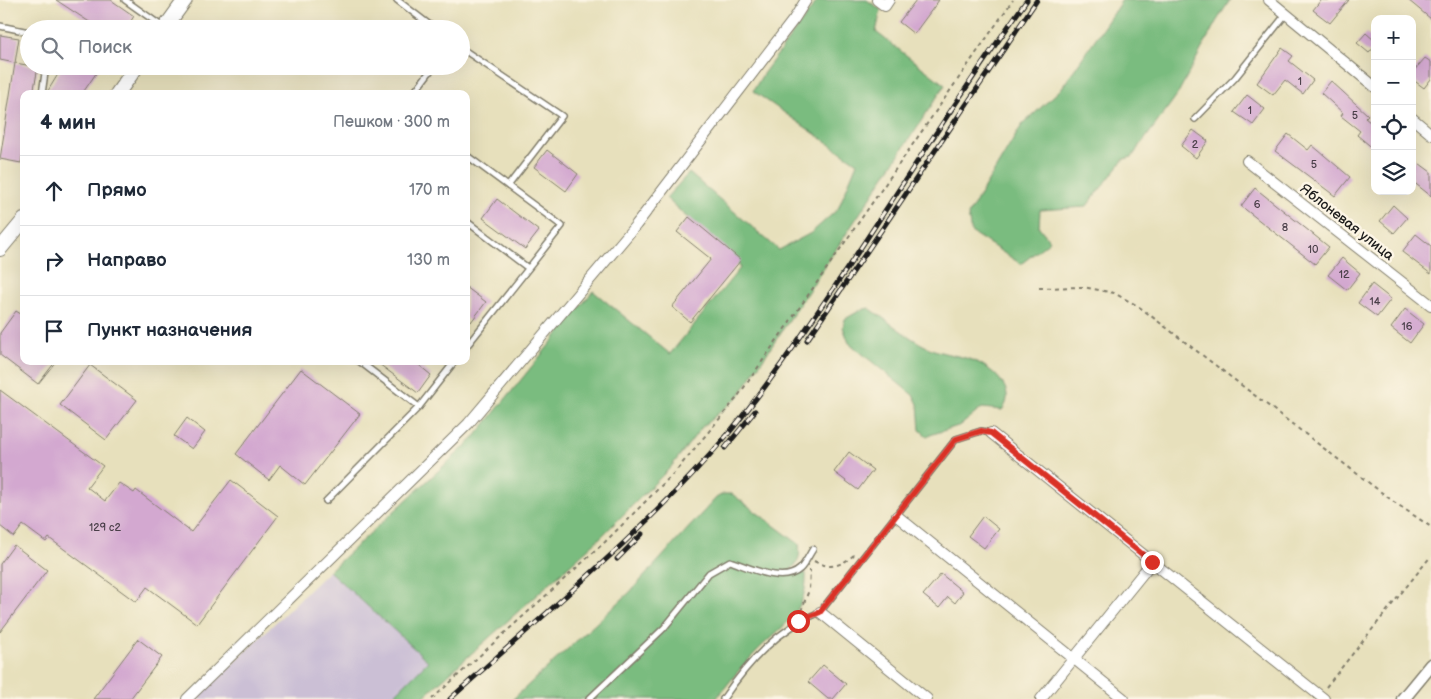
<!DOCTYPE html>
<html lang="ru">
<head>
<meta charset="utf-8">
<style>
	:root { --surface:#fff; --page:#f6f6f7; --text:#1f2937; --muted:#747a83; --line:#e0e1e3 }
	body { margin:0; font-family:"Balsamiq Sans",sans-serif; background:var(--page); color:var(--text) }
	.controls { position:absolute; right:15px; top:15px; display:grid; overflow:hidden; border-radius:10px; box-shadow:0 5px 20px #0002 }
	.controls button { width:45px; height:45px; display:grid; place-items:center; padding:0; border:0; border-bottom:1px solid var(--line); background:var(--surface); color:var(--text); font:25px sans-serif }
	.stop { position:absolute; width:15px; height:15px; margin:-11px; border:4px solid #d93025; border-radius:50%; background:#fff }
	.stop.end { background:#d93025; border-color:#fff; box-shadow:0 1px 5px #0008 }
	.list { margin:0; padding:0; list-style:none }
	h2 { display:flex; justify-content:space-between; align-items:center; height:65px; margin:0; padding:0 20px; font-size:21px }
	h2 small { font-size:16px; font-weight:400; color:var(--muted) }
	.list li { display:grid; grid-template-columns:32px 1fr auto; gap:15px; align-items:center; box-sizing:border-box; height:70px; padding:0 20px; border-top:1px solid var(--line) }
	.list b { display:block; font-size:19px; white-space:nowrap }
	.list em { font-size:16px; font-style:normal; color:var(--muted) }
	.icon { flex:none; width:28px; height:28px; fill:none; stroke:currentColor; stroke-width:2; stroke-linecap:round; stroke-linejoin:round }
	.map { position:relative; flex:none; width:1431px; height:699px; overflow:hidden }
	.search { position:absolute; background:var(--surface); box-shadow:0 5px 20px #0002; left:20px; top:20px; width:450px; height:55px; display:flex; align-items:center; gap:12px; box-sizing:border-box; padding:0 18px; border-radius:28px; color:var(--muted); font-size:19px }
	.panel { position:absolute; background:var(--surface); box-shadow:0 5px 20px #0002; left:20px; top:90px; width:450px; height:275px; border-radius:10px }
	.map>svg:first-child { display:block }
</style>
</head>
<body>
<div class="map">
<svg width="1431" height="699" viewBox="0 0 1431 699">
	<rect width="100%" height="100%" fill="#fcf5e5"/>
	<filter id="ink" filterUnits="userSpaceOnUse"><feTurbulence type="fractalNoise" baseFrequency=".02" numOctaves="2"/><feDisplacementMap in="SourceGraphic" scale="10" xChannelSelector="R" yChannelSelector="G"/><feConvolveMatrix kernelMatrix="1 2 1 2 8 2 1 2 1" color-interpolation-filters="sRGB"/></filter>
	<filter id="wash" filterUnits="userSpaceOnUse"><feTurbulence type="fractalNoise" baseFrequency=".0096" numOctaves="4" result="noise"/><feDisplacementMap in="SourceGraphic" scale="20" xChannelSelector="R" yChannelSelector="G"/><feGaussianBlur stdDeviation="1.12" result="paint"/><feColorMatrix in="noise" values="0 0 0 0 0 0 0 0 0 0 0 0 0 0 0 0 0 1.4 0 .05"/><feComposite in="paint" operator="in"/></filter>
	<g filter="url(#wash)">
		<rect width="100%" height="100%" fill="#e7e0bc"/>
		<polygon fill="#cbbfd5" points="329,571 429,662 390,699 196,699"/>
		<g fill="#7abc7f" stroke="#4b6c4e">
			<polygon points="818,0 867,0 881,10 876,32 945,85 738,397 702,427 670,468 602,536 421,699 390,699 428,661 329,571 473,439 593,291 670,354 741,267 666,198 689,173 779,250 811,233 838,209 857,163 753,91 763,74"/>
			<polygon points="1122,0 1230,0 1216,22 1177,95 1132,157 1124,159 1086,207 1040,210 1039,227 1050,241 1021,264 971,232 968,215 1022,125 1061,89"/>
			<path d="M869,308C888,321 907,337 927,347C943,355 963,355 979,363C996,372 1017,392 1002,410L982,408L961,425L927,436L920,430L918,404L914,396L849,343L843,327L845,319L861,310Z"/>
			<path d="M723,494H732L799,544C801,558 798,564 788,572L806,573C808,615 779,627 754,654C740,668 728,684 716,699H513L629,593L716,498Z"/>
		</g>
		<g id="blocks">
			<g fill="#d3a8d0">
				<polygon points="56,0 111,0 134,16 126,29 88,29 91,23"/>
				<polygon points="916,0 939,0 914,34 899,22"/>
				<polygon points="1321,0 1349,0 1330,23 1313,10"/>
				<polygon points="1408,0 1431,0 1431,19"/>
				<polygon points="1366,33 1375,41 1375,46 1369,53 1357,43"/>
				<polygon points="0,35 19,38 15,63 0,60"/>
				<polygon points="1282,48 1293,56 1289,61 1313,80 1303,94 1285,80 1273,95 1257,83"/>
				<polygon points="1425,58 1431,62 1431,79 1424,88 1412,79 1412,73"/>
				<polygon points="15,63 38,67 33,94 24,94 24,146 21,163 0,159"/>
				<polygon points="63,66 101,66 82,94 46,94"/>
				<polygon points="1331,81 1368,115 1365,118 1375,126 1375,150 1357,135 1360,131 1341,116 1343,113 1321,93"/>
				<polygon points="1247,95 1265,109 1253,125 1234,112"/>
				<polygon points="1193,130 1208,141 1196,158 1181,146"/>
				<polygon points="1288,134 1308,150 1312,145 1350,177 1335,196 1275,151"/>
				<polygon points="547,150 578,174 566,191 534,167"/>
				<polygon points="1412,158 1431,172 1431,196 1412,181"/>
				<polygon points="1255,188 1329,247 1315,264 1241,206"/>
				<polygon points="497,199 539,231 525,249 483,218"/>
				<polygon points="1393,205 1407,218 1394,233 1380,221"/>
				<polygon points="689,217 741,260 690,322 672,307 711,259 677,232"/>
				<polygon points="1416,234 1431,246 1431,274 1402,252"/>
				<polygon points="1342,258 1360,273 1347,290 1328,275"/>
				<polygon points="1372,284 1391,299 1377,317 1358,303"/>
				<polygon points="466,287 486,302 471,322 466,318"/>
				<polygon points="1405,309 1424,324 1410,343 1391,328"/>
				<polygon points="16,311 24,316 24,361 56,361 38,384 0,355 0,333"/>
				<polygon points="375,361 414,361 431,375 418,393"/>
				<polygon points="90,365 137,400 106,440 60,405"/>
				<polygon points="301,369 360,414 305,485 280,465 269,480 236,454"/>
				<polygon points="0,390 103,466 87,487 105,501 119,483 134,493 136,490 191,532 231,480 278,516 197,624 147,587 136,602 49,538 46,542 23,525 14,537 0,526"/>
				<polygon points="187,418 205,432 192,449 174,436"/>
				<polygon points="849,452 873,470 858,490 834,472"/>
				<polygon points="983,516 999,529 984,548 968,536"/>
				<polygon points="14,545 47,570 0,632 0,564"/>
				<polygon points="941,574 963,592 955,603 948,597 939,608 923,595"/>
				<polygon points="138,639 162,657 130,699 93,699"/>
				<polygon points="823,665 846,684 833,699 828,699 808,682"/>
			</g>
		</g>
	</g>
	<g filter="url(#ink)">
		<use href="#blocks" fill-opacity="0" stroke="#827e6c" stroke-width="1"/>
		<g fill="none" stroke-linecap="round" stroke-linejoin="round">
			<defs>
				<g id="service">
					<polyline points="125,0 163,27"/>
					<polyline points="397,0 435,29"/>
					<polyline points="0,26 29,32"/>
					<polyline points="461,48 562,116 508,186"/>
					<polyline points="42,94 46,66"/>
					<polyline points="413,94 434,66"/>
					<polyline points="1195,119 1235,78 1286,14"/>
					<polyline points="466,155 562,226 466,347"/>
					<polyline points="466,221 528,268"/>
					<polyline points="359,361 419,407 455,361"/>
					<polyline points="326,501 419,407"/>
					<path d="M589,699L664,628L709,573L730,561C748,567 783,585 800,569C805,564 809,555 813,549"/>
					<path d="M723,699C748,662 778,629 820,612L956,439L981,431L991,433"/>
				</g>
				<g id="minor">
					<polyline points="877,0 885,6 889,0"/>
					<polyline points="1269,0 1375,87"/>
					<polyline points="1412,118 1431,134"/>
					<polyline points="1247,161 1431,305"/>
					<polyline points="991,433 1324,699"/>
					<polyline points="897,516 1124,699"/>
					<polyline points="820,612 927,699"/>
					<polyline points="187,699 468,424 636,225 794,19 806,0"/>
					<polyline points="1041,699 1152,562"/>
				</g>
				<polyline id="tertiary" points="1403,699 1431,665"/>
				<g id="secondary">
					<polyline points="164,29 185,0"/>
					<polyline points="117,94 137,66"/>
					<polyline points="0,249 24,220"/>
				</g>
			</defs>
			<use href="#service" stroke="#827e6c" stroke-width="8"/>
			<use href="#minor" stroke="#827e6c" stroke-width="12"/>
			<use href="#tertiary" stroke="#827e6c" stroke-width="15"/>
			<use href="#secondary" stroke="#827e6c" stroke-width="16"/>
			<g stroke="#827e6c" stroke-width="2" stroke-dasharray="4 4" stroke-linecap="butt">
				<polyline points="1039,288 1083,287 1114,293 1138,306 1394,502 1431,527"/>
				<path d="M814,561C831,570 840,566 854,555"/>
				<polyline points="801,611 809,590 810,570"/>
				<polyline points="1326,687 1431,556"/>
				<polyline points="432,699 605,542 675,472 736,399 1013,0"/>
			</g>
			<use href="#service" stroke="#fff" stroke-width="5"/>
			<use href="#minor" stroke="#fff" stroke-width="10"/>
			<use href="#tertiary" stroke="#fff" stroke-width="12"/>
			<use href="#secondary" stroke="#fff" stroke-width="14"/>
			<defs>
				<g id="rail">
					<polyline points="807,340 1037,0"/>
					<polyline points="725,448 755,411"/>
					<polyline points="617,559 642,534"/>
					<path d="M450,699C545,613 645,532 728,434C771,382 808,326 846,270C906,180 963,88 1027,0"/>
				</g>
			</defs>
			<use href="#rail" stroke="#1c1c1c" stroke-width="5"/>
			<use href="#rail" stroke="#fcf5e5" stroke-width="3" stroke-dasharray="9" stroke-linecap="butt"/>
		</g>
	</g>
	<g fill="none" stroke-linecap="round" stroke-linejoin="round" filter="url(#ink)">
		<polyline stroke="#d93025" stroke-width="6" points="798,621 820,612 956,439 981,431 991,433 1152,562"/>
	</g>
	<g text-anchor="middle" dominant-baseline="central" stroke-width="5" stroke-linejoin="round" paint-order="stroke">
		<g font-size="11" fill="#4a3f49">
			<text x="1300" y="81">1</text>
			<text x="1250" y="110">1</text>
			<text x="1355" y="115">5</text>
			<text x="1195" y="144">2</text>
			<text x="1314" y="164">5</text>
			<text x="1257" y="204">6</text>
			<text x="1285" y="227">8</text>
			<text x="1313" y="249">10</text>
			<text x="1344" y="274">12</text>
			<text x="1375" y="301">14</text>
			<text x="1407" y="326">16</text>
			<text x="105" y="527">129 с2</text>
		</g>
		<g font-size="14" fill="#1c1c1c" stroke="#fcf5e5">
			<text transform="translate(1347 222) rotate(38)">Яблоневая улица</text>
		</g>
	</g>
</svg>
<div class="controls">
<button>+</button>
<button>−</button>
<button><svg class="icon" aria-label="locate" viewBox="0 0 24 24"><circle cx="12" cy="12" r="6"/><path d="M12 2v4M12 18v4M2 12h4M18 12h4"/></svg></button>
<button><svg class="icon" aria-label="layers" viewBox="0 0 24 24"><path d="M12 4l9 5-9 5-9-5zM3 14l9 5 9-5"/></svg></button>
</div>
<div class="stop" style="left:798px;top:621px"></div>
<div class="stop end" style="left:1152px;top:562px"></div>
<div class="search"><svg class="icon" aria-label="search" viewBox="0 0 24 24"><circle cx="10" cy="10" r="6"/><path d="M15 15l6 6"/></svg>Поиск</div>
<section class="panel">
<h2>4 мин<small>Пешком · 300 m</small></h2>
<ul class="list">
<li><svg class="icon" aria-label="ahead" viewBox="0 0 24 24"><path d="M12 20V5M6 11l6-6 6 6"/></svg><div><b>Прямо</b></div><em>170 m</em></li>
<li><svg class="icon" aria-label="right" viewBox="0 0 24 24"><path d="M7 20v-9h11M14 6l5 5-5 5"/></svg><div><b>Направо</b></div><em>130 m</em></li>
<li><svg class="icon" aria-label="arrive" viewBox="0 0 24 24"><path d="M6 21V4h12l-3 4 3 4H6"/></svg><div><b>Пункт назначения</b></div></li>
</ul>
</section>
</div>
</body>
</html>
